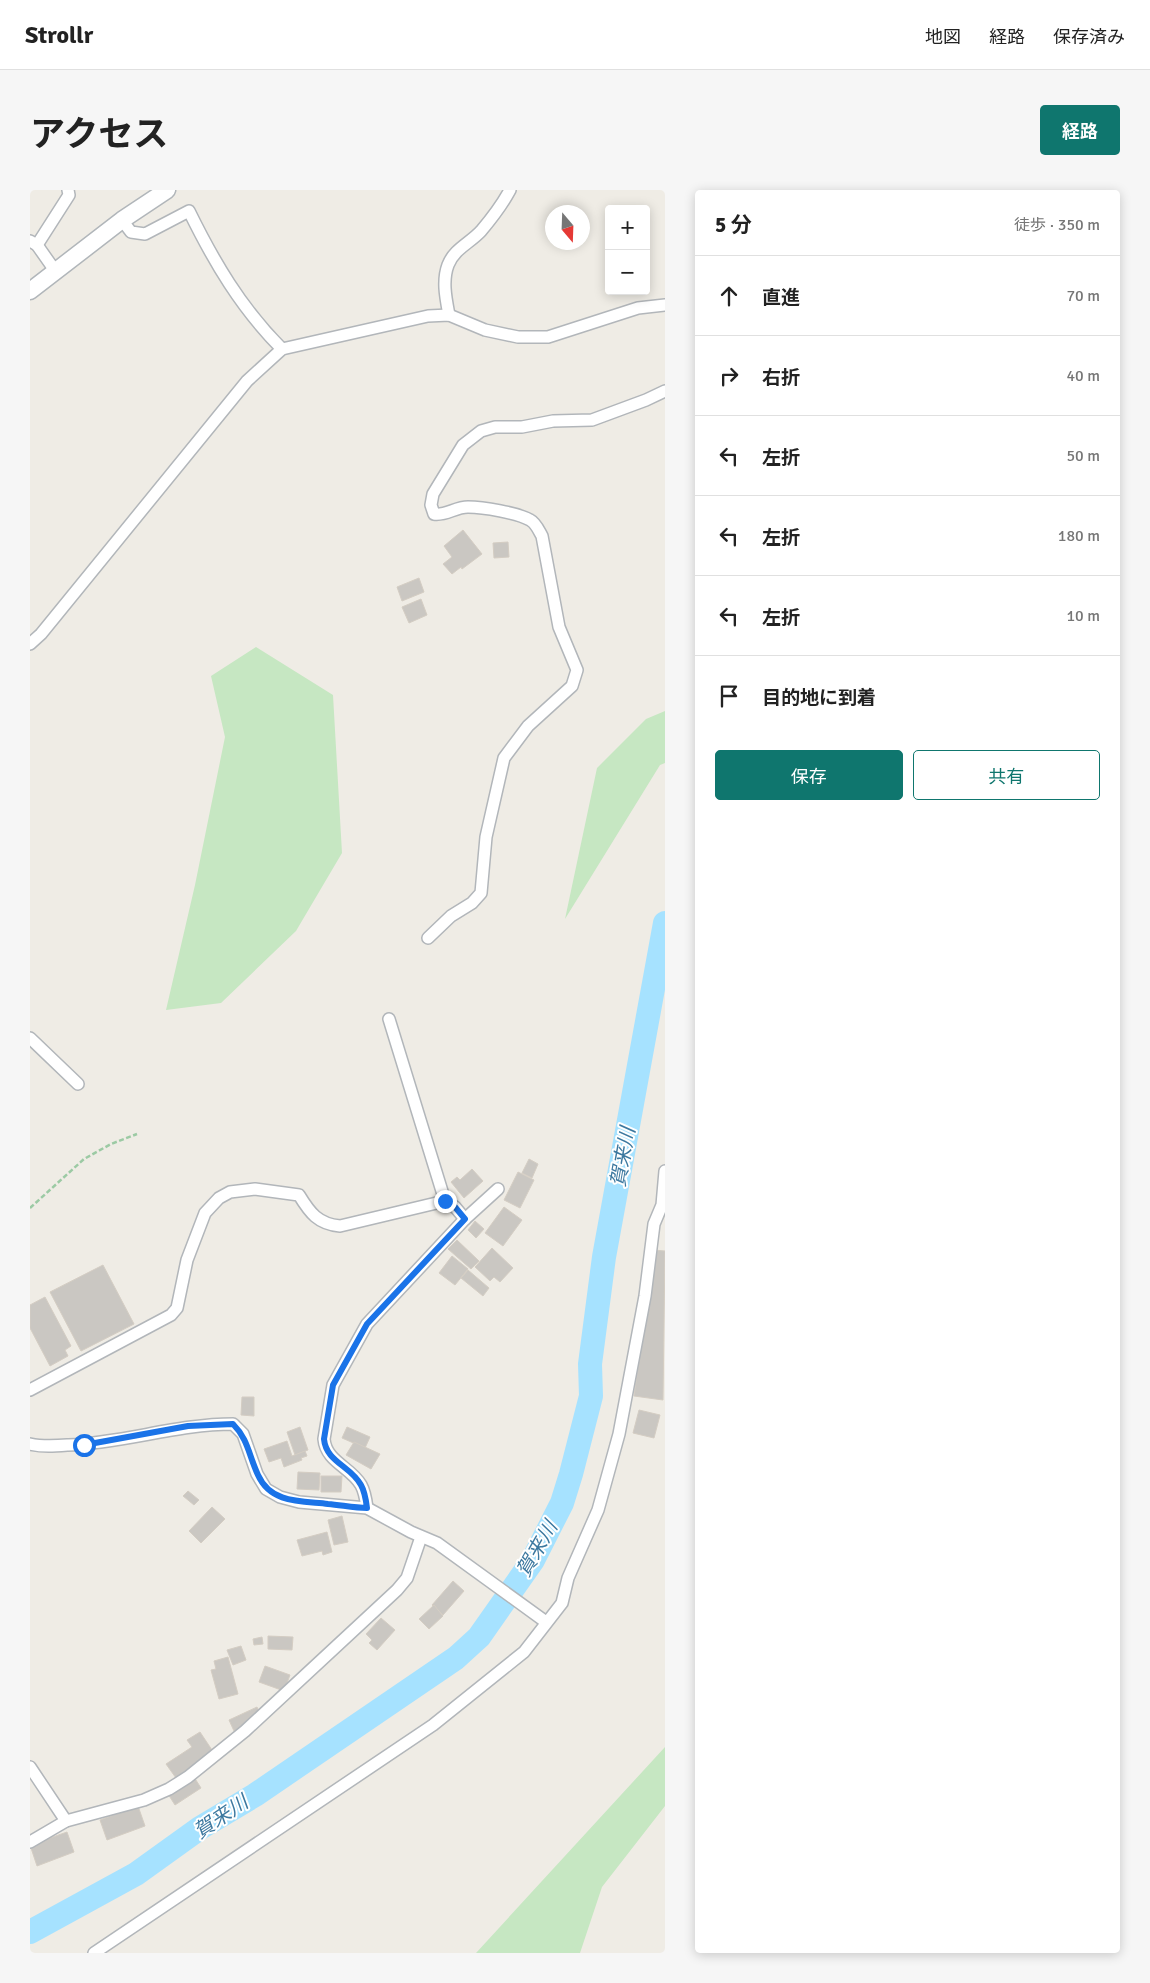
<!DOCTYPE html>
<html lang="ja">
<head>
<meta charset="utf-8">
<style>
	:root { --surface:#fff; --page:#f6f6f6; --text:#222; --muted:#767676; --line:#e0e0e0; --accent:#0f766e }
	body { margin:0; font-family:Signika,"Noto Sans JP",sans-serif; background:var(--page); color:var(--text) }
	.controls { position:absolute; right:15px; top:15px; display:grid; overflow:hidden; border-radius:5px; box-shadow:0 2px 12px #0003 }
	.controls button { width:45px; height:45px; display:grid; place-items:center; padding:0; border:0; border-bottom:1px solid var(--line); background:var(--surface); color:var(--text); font:25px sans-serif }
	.compass { position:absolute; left:515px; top:15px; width:45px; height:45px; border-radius:50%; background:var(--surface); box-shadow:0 2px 12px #0003; rotate:161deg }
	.stop { position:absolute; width:15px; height:15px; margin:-11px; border:4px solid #1a73e8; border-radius:50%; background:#fff }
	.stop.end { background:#1a73e8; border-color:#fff; box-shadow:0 1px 5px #0008 }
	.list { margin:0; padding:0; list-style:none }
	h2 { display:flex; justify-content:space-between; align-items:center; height:65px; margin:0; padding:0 20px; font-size:21px }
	h2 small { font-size:16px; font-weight:400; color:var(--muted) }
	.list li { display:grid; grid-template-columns:32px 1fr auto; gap:15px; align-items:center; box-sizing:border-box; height:80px; padding:0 20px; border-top:1px solid var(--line) }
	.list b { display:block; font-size:19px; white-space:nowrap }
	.list em { font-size:16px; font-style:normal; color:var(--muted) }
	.actions { display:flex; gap:10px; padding:15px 20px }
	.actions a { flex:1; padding:11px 0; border:1px solid var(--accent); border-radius:5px; text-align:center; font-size:18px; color:var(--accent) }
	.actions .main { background:var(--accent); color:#fff }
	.icon { flex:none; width:28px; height:28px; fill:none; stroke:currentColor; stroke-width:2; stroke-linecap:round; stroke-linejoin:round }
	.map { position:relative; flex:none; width:635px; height:1763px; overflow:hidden; border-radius:5px }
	header { display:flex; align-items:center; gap:30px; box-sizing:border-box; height:70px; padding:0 25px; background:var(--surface); border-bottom:1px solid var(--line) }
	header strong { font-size:24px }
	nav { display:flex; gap:28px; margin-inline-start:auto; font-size:18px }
	.intro { display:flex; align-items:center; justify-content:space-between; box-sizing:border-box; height:120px; padding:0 30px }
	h1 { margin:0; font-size:35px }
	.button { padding:12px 22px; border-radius:5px; background:var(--accent); color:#fff; font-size:18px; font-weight:700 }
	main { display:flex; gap:30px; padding:0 30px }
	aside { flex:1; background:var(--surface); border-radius:5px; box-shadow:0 2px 12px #0003 }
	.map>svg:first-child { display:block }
</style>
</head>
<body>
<header>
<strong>Strollr</strong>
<nav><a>地図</a><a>経路</a><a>保存済み</a></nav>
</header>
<div class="intro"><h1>アクセス</h1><a class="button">経路</a></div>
<main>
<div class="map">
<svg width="635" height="1763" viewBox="0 0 635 1763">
	<rect width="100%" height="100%" fill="#efece5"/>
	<g fill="#c6e7c2">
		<polygon points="226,457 303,505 312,663 266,741 191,813 136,820 165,695 195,547 181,486"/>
		<polygon points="635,521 635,573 630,575 535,729 567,578 616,529"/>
		<polygon points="635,1557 635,1616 572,1697 550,1763 446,1763"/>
	</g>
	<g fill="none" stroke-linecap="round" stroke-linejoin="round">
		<polyline stroke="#a6e2ff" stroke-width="24" points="0,1742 106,1684 170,1638 225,1605 426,1468 449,1447 503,1370 532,1313 541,1284 561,1206 560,1174 574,1067 635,733"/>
	</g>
	<g fill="#cac7c2" stroke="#d4cdc3">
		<polygon points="433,340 452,364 432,379 431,377 422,384 413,374 422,367 414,356"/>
		<polygon points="478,352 479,367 464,368 463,353"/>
		<polygon points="389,388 394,402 372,411 367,397"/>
		<polygon points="391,409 397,425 379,433 372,417"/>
		<polygon points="499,969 508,974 502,988 492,983"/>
		<polygon points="442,979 453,991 434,1008 421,992 427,987 430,990"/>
		<polygon points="488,982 504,990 490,1018 474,1010"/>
		<polygon points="474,1017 492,1030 473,1056 455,1043"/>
		<polygon points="445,1031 454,1039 446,1048 438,1040"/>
		<polygon points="427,1050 449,1071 441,1079 418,1059"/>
		<polygon points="462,1058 483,1078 470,1092 464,1087 460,1091 445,1077"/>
		<polygon points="624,1060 635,1061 633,1210 604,1206"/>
		<polygon points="422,1066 438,1079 425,1095 409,1083"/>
		<polygon points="73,1075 104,1134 51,1161 20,1102"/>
		<polygon points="438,1080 459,1098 453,1106 431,1088"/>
		<polygon points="15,1107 41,1156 35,1160 38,1166 20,1176 0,1138 0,1115"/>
		<polygon points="212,1207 224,1207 224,1226 211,1225"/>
		<polygon points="609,1220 630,1225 624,1248 603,1243"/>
		<polygon points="270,1237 278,1260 265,1265 257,1242"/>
		<polygon points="317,1237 340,1247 335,1258 312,1248"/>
		<polygon points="257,1251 262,1266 275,1261 277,1266 271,1268 272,1270 254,1277 251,1268 239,1272 234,1259"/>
		<polygon points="324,1252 350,1264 341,1279 316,1265"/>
		<polygon points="268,1282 290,1283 289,1300 267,1299"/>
		<polygon points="291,1286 312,1286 311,1302 291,1302"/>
		<polygon points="158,1301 169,1310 164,1315 153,1306"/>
		<polygon points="182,1317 195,1329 171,1353 159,1341"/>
		<polygon points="312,1326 318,1352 304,1355 298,1330"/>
		<polygon points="297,1342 302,1362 293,1365 292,1361 272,1366 267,1350"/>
		<polygon points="423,1391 434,1401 413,1425 402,1415"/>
		<polygon points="404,1415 413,1426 399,1439 389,1429"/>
		<polygon points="351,1428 365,1440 347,1460 339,1453 342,1450 336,1444"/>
		<polygon points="238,1446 263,1447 262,1460 238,1459"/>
		<polygon points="232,1447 233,1454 224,1455 223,1449"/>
		<polygon points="211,1456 216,1470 203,1475 197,1460"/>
		<polygon points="198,1467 208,1504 189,1509 181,1480 186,1479 184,1471"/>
		<polygon points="235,1476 260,1485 254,1501 229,1492"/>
		<polygon points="227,1517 231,1526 224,1532 204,1541 199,1530"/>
		<polygon points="170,1542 184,1563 146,1588 136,1574 162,1557 157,1550"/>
		<polygon points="164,1587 171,1598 145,1615 138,1604"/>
		<polygon points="108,1616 115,1636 77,1650 70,1630"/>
		<polygon points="37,1642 44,1662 7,1676 0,1655"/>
	</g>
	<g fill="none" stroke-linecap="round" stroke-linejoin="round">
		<defs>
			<g id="minor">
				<path d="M92,30L101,42L115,44L159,21C184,72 211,118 252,159"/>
				<polyline points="0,51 7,55 26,82"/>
				<polyline points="7,55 39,5 38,0"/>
				<path d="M419,125C416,109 412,91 418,75C424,59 440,53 451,41C462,28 472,15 480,0"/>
				<polyline points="0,454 11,444 217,191 252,159 398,126 419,125 455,140 488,147 518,147 608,118 635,115"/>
				<path d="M398,748L421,726L442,713L451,703L456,647L474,568L498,536L542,496L547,480L529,437L512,346C509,341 506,333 500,330C488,323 453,317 438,317C425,317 416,326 404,324L401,315L403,304L433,255L451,241L465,237H492L523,231L562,230L616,210L635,201"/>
				<polyline points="359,829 415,1011 425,1017 435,1029"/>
				<polyline points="0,848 48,894"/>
				<path d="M0,1200L141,1125L147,1118L157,1070L175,1023L189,1008L200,1002L225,999L269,1005C280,1023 288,1034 310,1036L415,1011"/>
				<path d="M0,1254C13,1257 25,1256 38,1255C94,1253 147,1234 203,1234L213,1244L227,1284L236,1299L250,1307L269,1312L337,1318L381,1342L407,1353L516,1432"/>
				<path d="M337,1318C336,1310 335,1302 331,1295C321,1277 296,1272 294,1249L303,1195L337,1134L435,1029L468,999"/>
				<polyline points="0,1577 36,1631"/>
				<polyline points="0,1652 36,1631 114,1610 139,1599 158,1587 215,1541 367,1400 377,1388 391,1347"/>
				<polyline points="64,1763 403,1535 494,1462 532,1413 538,1388 568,1320 589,1244 615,1106 624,1034 632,1015 635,981"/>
			</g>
			<polyline id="secondary" points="0,101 92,30 137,0"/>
		</defs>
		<use href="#minor" stroke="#b2b6ba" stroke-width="14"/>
		<use href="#secondary" stroke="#b1b6ba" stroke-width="19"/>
		<polyline stroke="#9ccaa4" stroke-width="2.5" stroke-dasharray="5 2.5" stroke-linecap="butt" points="0,1018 54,969 81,954 107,944"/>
		<use href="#minor" stroke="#fff" stroke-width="11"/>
		<use href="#secondary" stroke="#fff" stroke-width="16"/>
	</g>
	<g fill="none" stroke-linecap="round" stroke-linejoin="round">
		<path stroke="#1a73e8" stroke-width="6" d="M54,1255L158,1236L203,1234C218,1249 219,1266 228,1285C241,1314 272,1311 298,1314C311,1315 324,1318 337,1318C336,1310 335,1302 331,1295C321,1276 296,1272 294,1249L303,1195L337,1134L435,1029L425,1017L415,1011"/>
	</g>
	<g text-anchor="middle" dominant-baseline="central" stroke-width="4" stroke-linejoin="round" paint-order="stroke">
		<g font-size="20" font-style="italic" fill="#3c789f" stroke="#fff">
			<text transform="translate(593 967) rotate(-80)">賀来川</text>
			<text transform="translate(507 1359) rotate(-60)">賀来川</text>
			<text transform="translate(191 1627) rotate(-34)">賀来川</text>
		</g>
	</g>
</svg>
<div class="controls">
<button>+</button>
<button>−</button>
</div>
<svg class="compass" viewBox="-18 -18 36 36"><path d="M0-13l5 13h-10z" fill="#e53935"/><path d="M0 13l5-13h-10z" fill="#767676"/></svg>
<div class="stop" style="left:54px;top:1255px"></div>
<div class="stop end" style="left:415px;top:1011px"></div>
</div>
<aside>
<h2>5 分<small>徒歩 · 350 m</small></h2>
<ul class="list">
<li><svg class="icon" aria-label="ahead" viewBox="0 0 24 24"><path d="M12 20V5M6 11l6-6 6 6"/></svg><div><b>直進</b></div><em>70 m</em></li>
<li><svg class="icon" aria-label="right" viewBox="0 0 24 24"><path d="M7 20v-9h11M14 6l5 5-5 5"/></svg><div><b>右折</b></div><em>40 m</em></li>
<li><svg class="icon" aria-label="left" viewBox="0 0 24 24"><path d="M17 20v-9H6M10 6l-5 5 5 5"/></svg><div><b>左折</b></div><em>50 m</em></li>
<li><svg class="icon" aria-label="left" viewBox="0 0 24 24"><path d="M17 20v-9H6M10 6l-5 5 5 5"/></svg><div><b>左折</b></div><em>180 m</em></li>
<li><svg class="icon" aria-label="left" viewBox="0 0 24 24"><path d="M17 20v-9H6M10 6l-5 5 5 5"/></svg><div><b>左折</b></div><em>10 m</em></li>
<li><svg class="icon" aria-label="arrive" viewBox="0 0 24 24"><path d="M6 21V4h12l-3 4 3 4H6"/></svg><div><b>目的地に到着</b></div></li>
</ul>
<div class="actions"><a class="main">保存</a><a>共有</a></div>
</aside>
</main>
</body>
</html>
